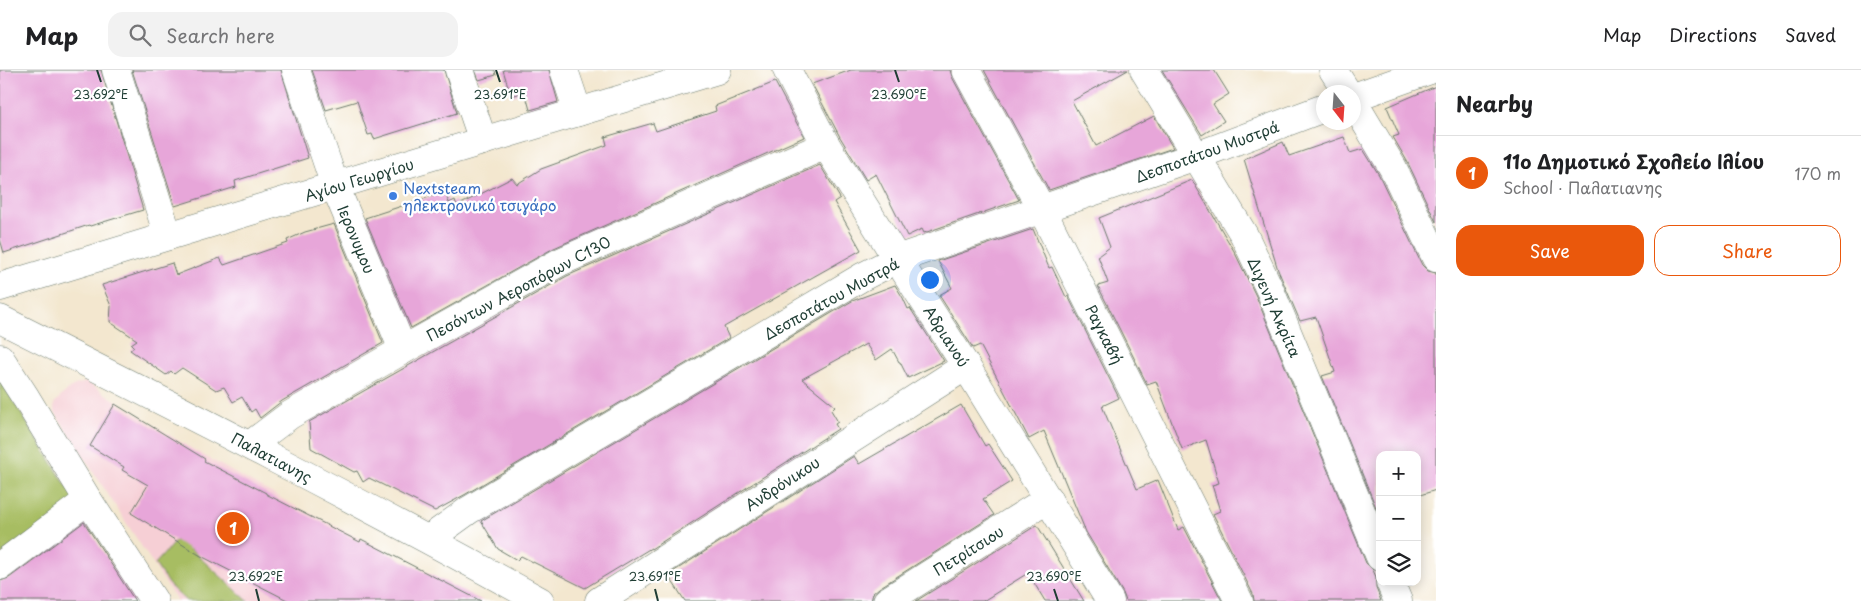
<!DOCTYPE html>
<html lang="en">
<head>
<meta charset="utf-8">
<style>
	:root { --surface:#fff; --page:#f2f2f2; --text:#202124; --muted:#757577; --line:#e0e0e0; --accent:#ea580c }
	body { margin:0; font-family:"Playpen Sans",sans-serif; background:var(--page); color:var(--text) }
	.controls { position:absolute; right:15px; bottom:15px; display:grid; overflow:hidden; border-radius:10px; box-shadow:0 2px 12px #0003 }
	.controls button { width:45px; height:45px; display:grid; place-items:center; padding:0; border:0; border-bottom:1px solid var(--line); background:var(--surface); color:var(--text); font:25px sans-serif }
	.compass { position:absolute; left:1316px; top:15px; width:45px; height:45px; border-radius:50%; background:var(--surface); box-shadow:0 2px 12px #0003; rotate:163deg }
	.you { position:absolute; left:929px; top:209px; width:18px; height:18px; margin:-12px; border:4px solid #fff; border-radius:50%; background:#1a73e8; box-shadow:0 0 0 8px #1a73e833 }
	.badge { display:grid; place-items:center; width:32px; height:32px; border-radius:50%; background:var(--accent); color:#fff; font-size:16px; font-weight:700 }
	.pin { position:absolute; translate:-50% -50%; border:2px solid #fff; box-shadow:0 1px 5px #0006 }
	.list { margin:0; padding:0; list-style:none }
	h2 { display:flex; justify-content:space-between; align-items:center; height:65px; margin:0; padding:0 20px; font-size:21px }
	h2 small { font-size:16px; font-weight:400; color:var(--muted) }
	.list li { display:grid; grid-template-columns:32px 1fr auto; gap:15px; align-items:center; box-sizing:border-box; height:75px; padding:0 20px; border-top:1px solid var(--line) }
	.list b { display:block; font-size:19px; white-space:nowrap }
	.list p { margin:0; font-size:16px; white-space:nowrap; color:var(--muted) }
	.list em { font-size:16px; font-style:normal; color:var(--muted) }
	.actions { display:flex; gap:10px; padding:15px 20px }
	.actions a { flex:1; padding:11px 0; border:1px solid var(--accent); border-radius:15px; text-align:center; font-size:18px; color:var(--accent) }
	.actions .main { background:var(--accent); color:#fff }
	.icon { flex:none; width:28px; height:28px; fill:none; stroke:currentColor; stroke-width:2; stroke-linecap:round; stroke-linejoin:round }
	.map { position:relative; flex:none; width:1436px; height:531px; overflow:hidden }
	header { display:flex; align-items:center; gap:30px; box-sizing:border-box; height:70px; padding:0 25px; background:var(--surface); border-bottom:1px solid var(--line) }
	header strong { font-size:24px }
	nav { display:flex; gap:28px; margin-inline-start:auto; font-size:18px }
	.search { width:350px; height:45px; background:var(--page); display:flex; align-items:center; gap:12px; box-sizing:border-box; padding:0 18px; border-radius:15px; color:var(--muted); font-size:19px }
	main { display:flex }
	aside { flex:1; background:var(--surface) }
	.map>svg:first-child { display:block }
</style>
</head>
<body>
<header>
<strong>Map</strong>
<div class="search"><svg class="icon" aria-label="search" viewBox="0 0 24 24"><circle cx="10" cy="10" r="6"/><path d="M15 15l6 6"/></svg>Search here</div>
<nav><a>Map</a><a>Directions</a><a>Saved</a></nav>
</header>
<main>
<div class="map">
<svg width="1436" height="531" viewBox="0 0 1436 531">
	<rect width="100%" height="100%" fill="#fff"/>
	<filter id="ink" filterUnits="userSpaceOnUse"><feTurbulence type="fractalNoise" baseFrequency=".02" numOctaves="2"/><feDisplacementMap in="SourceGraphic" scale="10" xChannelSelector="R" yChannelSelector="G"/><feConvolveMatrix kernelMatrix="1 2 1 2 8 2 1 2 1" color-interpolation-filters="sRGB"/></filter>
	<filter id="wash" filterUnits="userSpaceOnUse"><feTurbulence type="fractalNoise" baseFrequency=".0096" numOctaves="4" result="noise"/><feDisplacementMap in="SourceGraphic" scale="20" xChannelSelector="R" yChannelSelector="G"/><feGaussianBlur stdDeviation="1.12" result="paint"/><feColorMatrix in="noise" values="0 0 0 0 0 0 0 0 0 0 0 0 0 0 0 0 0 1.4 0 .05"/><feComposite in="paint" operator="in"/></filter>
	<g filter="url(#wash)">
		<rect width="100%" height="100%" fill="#f3e7cf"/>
		<polygon fill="#f6cfd5" points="87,312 177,370 236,404 297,437 484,531 177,531 54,341 54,334 62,325 75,315"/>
		<g fill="#a7bd62" stroke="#637d4b">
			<polygon points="0,310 76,431 0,486"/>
			<polygon points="178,468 248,531 186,531 169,515 155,494"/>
		</g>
		<g id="blocks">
			<g fill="#e7a6d9">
				<polygon points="0,0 101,0 143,140 90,156 89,155 4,183 0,169"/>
				<polygon points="132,0 281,0 308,88 235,111 236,117 175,136"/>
				<polygon points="312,0 444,0 457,43 374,69 372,64 368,65 357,31 326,40"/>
				<polygon points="475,0 495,0 496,5 479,10"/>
				<polygon points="503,0 549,0 558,32 530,40 525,22 511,26"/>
				<polygon points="851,0 950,0 952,7 1019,130 924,163 922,159 907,166 876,104 866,110 840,67 812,14"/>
				<polygon points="984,0 1128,0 1072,31 1096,76 1154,46 1173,78 1049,120"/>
				<polygon points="1162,0 1214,0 1229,24 1213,34 1224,51 1202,65"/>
				<polygon points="775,12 804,67 554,178 411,258 365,148 445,122 449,133 455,130 457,136 512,108 517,114 541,99 607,75 605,67 653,53 656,61 716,41 715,36"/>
				<polygon points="1436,16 1436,152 1407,91 1393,67 1399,65 1387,37"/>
				<polygon points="1344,67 1350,83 1363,79 1379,105 1422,195 1428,201 1436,203 1436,420 1417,426 1417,385 1380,385 1380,439 1377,440 1322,306 1335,302 1316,247 1300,251 1278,200 1244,89 1283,72 1289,86"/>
				<polygon points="820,95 840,128 834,132 861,180 724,257 729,268 466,424 435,441 369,408 363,412 357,401 354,402 311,378 309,352 567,206"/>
				<polygon points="1192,110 1234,181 1256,226 1366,493 1373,500 1376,507 1376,518 1381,531 1254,531 1253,524 1213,444 1220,441 1212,415 1219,413 1206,370 1182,379 1156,311 1147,314 1098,216 1108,213 1098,186 1110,177 1099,148"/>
				<polygon points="334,154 383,273 282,331 260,348 255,339 251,342 242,327 233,332 224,317 216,320 182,298 174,304 171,301 166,305 130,280 134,277 131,274 137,270 110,252 111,236 102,215 172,193 176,205 220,188 224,195 288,173 287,170 305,162"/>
				<polygon points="1033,159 1049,198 1052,197 1066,227 1068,226 1119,328 1102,336 1137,419 1158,410 1178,460 1184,457 1222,531 1126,531 1123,523 1086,462 1044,361 1029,369 980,275 973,278 939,225 952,218 938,191"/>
				<polygon points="895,215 903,228 908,239 910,238 944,291 908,308 900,292 899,292 892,279 876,290 866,274 802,309 835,336 831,340 838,352 835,354 838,359 651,479 651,478 585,518 521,486 517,490 498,479 481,451 852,231"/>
				<polygon points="115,334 205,389 204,391 266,423 266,424 360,472 361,469 481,531 289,531 201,486 131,443 148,415 122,400 124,397 90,376"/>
				<polygon points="961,335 985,376 988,374 1012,411 983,429 994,445 879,518 873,523 871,531 685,531 668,505 854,386 859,394"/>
				<polygon points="84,452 135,531 0,531 0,511 9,508"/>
				<polygon points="1037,455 1084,531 1045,531 1028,503 983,531 916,531"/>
			</g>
		</g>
	</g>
	<g filter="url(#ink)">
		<use href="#blocks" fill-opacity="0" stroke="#69786a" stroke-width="1"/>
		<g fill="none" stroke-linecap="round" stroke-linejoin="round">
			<defs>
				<g id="minor">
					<polyline points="116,0 168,166"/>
					<polyline points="296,0 335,116 403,280"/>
					<polyline points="459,0 483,71"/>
					<polyline points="564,0 578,42"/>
					<polyline points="787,0 826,75 897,189 966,296 1110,531"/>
					<polyline points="966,0 1042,140 1239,531"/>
					<polyline points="1144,0 1244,165 1270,220 1380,487"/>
					<polyline points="1333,0 1347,22"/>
					<polyline points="1354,27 1430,0"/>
					<polyline points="1354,33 1393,98 1436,188"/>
					<polyline points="0,217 717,0"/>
					<path d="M0,249C181,340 362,432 540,531"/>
					<polyline points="0,288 26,328 88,430 154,531"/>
					<polyline points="250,375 290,345 403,280 560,192 826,75"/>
					<polyline points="429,469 469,440 862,207 897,189 1196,86 1324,38"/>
					<polyline points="0,496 88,430"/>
					<polyline points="1390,512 1398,531"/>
					<polyline points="599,531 966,296"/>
					<polyline points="887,531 1048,429"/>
				</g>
			</defs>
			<use href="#minor" stroke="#69786a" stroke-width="29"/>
			<use href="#minor" stroke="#fff" stroke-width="28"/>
		</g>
	</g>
	<path fill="none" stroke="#1f3d34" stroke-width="2" d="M97,0L101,12M496,0L500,12M895,0L899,12M256,519L259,531M655,519L658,531M1054,519L1058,531"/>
	<circle fill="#3f7fe0" stroke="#fff" stroke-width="2" cx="393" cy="126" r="5"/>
	<g text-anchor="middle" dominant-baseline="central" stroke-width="4.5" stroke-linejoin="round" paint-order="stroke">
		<g font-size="15" fill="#1f3d34" stroke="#fff">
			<text transform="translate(1207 81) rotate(-20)">Δεσποτάτου Μυστρά</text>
			<text transform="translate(359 109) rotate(-17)">Αγίου Γεωργίου</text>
			<text transform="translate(357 169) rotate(67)">Ιερονυμου</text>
			<text transform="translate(518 218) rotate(-28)">Πεσόντων Αεροπόρων C130</text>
			<text transform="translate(831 228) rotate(-29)">Δεσποτάτου Μυστρά</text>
			<text transform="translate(1275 237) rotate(66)">Διγενή Ακρίτα</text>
			<text transform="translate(1105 264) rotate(63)">Ραγκαβή</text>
			<text transform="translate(947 266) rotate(57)">Αδριανού</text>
			<text transform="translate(272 387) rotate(28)">Παλατιανης</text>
			<text transform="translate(782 413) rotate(-33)">Ανδρόνικου</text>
			<text transform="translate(968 480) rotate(-32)">Πετρίτσιου</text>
		</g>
		<g font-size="15" fill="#366cbe" stroke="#fff" text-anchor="start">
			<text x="403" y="117">Nextsteam<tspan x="403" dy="17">ηλεκτρονικό τσιγάρο</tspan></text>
		</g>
	</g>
	<g font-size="12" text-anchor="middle" fill="#1f3d34" stroke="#fff" stroke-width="4.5" stroke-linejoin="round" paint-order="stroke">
		<text x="101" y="29">23.692°E</text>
		<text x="500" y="29">23.691°E</text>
		<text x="899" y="29">23.690°E</text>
		<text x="256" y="511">23.692°E</text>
		<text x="655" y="511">23.691°E</text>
		<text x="1054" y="511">23.690°E</text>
	</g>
</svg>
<div class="controls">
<button>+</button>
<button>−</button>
<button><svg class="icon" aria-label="layers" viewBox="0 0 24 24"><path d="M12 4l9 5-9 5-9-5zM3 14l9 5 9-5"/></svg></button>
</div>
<svg class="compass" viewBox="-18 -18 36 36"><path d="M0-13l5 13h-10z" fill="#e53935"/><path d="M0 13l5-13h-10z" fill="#757577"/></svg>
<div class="you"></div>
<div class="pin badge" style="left:233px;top:458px">1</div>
</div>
<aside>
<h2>Nearby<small></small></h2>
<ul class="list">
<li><span class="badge">1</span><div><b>11ο Δημοτικό Σχολείο Ιλίου</b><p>School · Παλατιανης</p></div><em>170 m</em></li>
</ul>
<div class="actions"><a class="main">Save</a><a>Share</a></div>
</aside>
</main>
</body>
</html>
